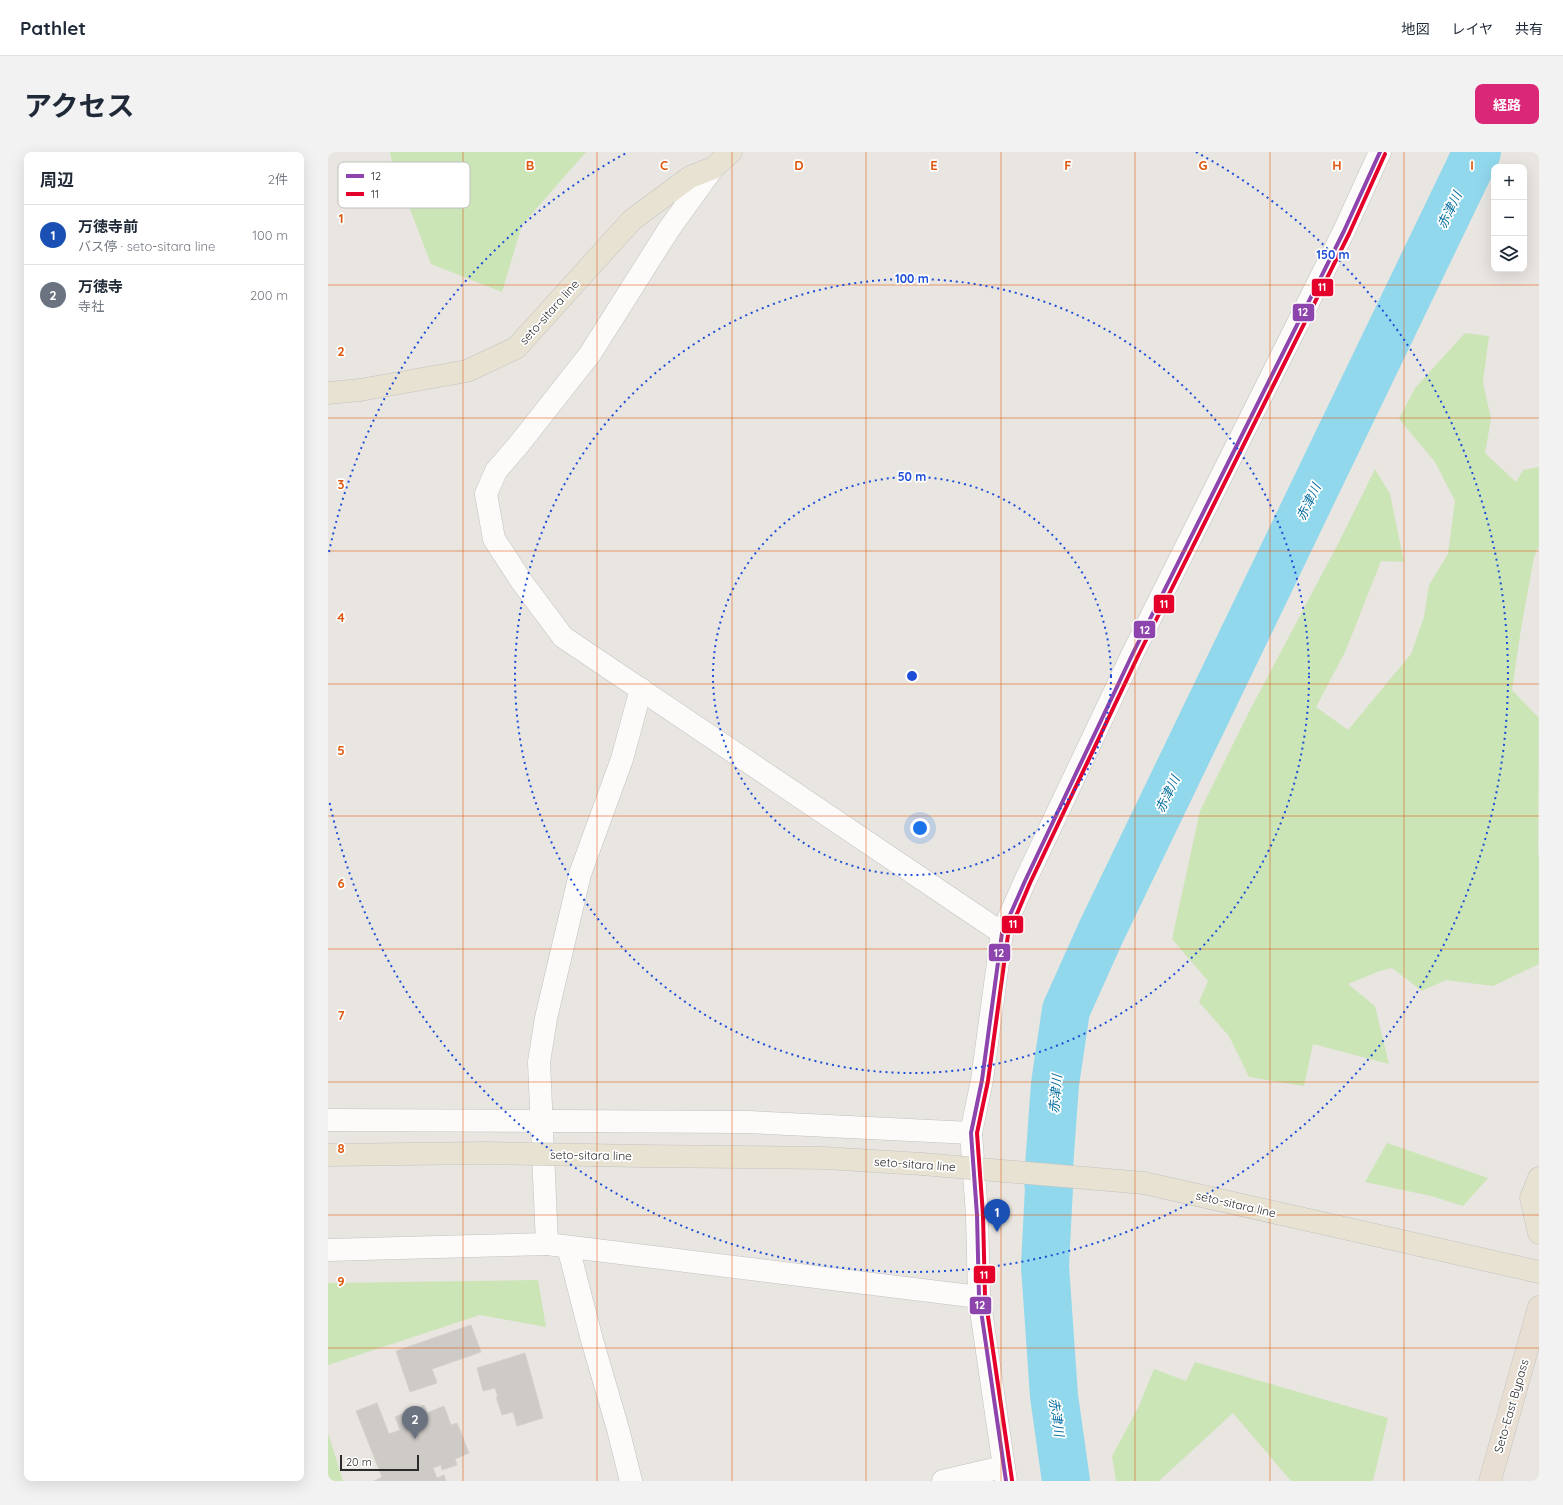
<!DOCTYPE html>
<html lang="ja">
<head>
<meta charset="utf-8">
<style>
	:root { --surface:#fff; --page:#f2f2f3; --text:#1f2937; --muted:#747a83; --line:#e0e1e3; --accent:#db2777 }
	body { margin:0; font-family:Quicksand,"Noto Sans JP",sans-serif; background:var(--page); color:var(--text) }
	.controls { position:absolute; right:12px; top:12px; display:grid; overflow:hidden; border-radius:8px; box-shadow:0 4px 16px #0002 }
	.controls button { width:36px; height:36px; display:grid; place-items:center; padding:0; border:0; border-bottom:1px solid var(--line); background:var(--surface); color:var(--text); font:20px sans-serif }
	.scale { position:absolute; left:12px; bottom:10px; width:79px; box-sizing:border-box; padding-left:4px; border:2px solid #2a2a2a; border-top:0; font-size:11px; line-height:14px; white-space:nowrap; color:#2a2a2a; -webkit-text-stroke:3px #fff; paint-order:stroke }
	.you { position:absolute; left:592px; top:676px; width:14px; height:14px; margin:-10px; border:3px solid #fff; border-radius:50%; background:#1a73e8; box-shadow:0 0 0 6px #1a73e833 }
	.badge { display:grid; place-items:center; width:26px; height:26px; border-radius:50%; background:var(--accent); color:#fff; font-size:13px; font-weight:700 }
	.pin { position:absolute; translate:-50% -33px; filter:drop-shadow(0 1px 2px #0008) }
	.pin::after { content:''; position:absolute; top:21px; width:14px; height:12px; background:inherit; clip-path:polygon(0 0,100% 0,50% 100%) }
	.list { margin:0; padding:0; list-style:none }
	h2 { display:flex; justify-content:space-between; align-items:center; height:52px; margin:0; padding:0 16px; font-size:17px }
	h2 small { font-size:13px; font-weight:400; color:var(--muted) }
	.list li { display:grid; grid-template-columns:26px 1fr auto; gap:12px; align-items:center; box-sizing:border-box; height:60px; padding:0 16px; border-top:1px solid var(--line) }
	.list b { display:block; font-size:15px; white-space:nowrap }
	.list p { margin:0; font-size:13px; white-space:nowrap; color:var(--muted) }
	.list em { font-size:13px; font-style:normal; color:var(--muted) }
	.icon { flex:none; width:22px; height:22px; fill:none; stroke:currentColor; stroke-width:2; stroke-linecap:round; stroke-linejoin:round }
	.map { position:relative; flex:none; width:1211px; height:1329px; overflow:hidden; border-radius:8px }
	header { display:flex; align-items:center; gap:24px; box-sizing:border-box; height:56px; padding:0 20px; background:var(--surface); border-bottom:1px solid var(--line) }
	header strong { font-size:19px }
	nav { display:flex; gap:22px; margin-inline-start:auto; font-size:14px }
	.intro { display:flex; align-items:center; justify-content:space-between; box-sizing:border-box; height:96px; padding:0 24px }
	h1 { margin:0; font-size:28px }
	.button { padding:10px 18px; border-radius:8px; background:var(--accent); color:#fff; font-size:14px; font-weight:700 }
	main { display:flex; gap:24px; padding:0 24px }
	aside { flex:1; background:var(--surface); border-radius:8px; box-shadow:0 4px 16px #0002 }
	.map>svg:first-child { display:block }
</style>
</head>
<body>
<header>
<strong>Pathlet</strong>
<nav><a>地図</a><a>レイヤ</a><a>共有</a></nav>
</header>
<div class="intro"><h1>アクセス</h1><a class="button">経路</a></div>
<main>
<aside>
<h2>周辺<small>2件</small></h2>
<ul class="list">
<li><span class="badge" style="background:#1a4fb4">1</span><div><b>万徳寺前</b><p>バス停 · seto-sitara line</p></div><em>100 m</em></li>
<li><span class="badge" style="background:#6b7280">2</span><div><b>万徳寺</b><p>寺社</p></div><em>200 m</em></li>
</ul>
</aside>
<div class="map">
<svg width="1211" height="1329" viewBox="0 0 1211 1329">
	<rect width="100%" height="100%" fill="#e9e5e0"/>
	<g fill="#cbe5b7">
		<polygon points="62,0 258,0 194,73 174,140 103,112 64,10"/>
		<polygon points="1137,181 1161,184 1155,230 1163,267 1157,301 1188,330 1195,318 1211,315 1211,394 1206,405 1193,477 1184,538 1211,566 1210,702 1211,703 1211,812 1165,834 1118,828 1094,839 1064,816 1052,819 1020,832 1047,854 1061,912 985,892 976,934 921,925 901,884 871,850 880,829 844,787 872,659 923,556 1011,390 1047,317 1062,342 1076,410 1053,409 1018,498 988,555 1020,578 1083,502 1096,465 1101,433 1120,402 1127,349 1107,310 1071,267 1087,236"/>
		<polygon points="1059,991 1160,1026 1135,1054 1103,1044 1037,1030"/>
		<polygon points="210,1128 218,1175 152,1163 0,1213 0,1131"/>
		<polygon points="867,1210 1060,1266 1045,1329 963,1329 905,1261 831,1329 788,1329 784,1304 810,1256 826,1217 858,1229"/>
		<polygon points="0,1281 15,1329 0,1329"/>
	</g>
	<g fill="none" stroke-linecap="round" stroke-linejoin="round">
		<polyline stroke="#91d8ed" stroke-width="48" points="738,1329 726,1244 717,1114 721,1035 720,1029 727,932 738,858 773,780 1149,0"/>
	</g>
	<g fill="#cecbc7" stroke="#d4d0cc">
		<polygon points="143,1173 153,1200 104,1217 109,1231 82,1240 68,1199"/>
		<polygon points="197,1201 215,1266 189,1274 185,1260 174,1263 168,1245 170,1245 167,1236 155,1239 149,1216"/>
		<polygon points="49,1251 61,1282 72,1278 67,1265 96,1253 99,1261 116,1254 123,1273 129,1271 141,1301 127,1307 129,1313 114,1318 113,1313 105,1316 109,1326 116,1323 118,1329 46,1329 54,1325 28,1259"/>
	</g>
	<g fill="none" stroke-linecap="round" stroke-linejoin="round">
		<defs>
			<g id="minor">
				<polyline points="385,16 341,77 262,202 192,291 168,319 158,342 166,387 194,430 235,485 674,781"/>
				<polyline points="313,537 294,607 252,722 218,866 211,910 219,1092 651,1145"/>
				<polyline points="240,1095 264,1188 290,1277 303,1329"/>
				<polyline points="0,1098 219,1092"/>
				<polyline points="615,1329 675,1315"/>
			</g>
			<g id="tertiary">
				<polyline points="0,968 420,970 643,981"/>
				<polyline points="678,1329 651,1145 649,1063 643,981 654,928 674,781 697,729 805,501 1016,79 1052,0"/>
			</g>
			<g id="primary">
				<polyline points="0,241 32,238 139,219 188,196 304,68 362,25 385,16 403,0"/>
				<polyline points="0,1003 157,1001"/>
				<polyline points="314,1004 497,1006 594,1012"/>
				<polyline points="1211,1026 1203,1046 1211,1081"/>
				<polyline points="816,1031 1211,1120"/>
			</g>
			<polyline id="trunk" points="1162,1329 1211,1155"/>
		</defs>
		<use href="#minor" stroke="#c2c1c2" stroke-width="23"/>
		<use href="#tertiary" stroke="#c2c1c2" stroke-width="23"/>
		<use href="#primary" stroke="#c4c3c1" stroke-width="23"/>
		<use href="#trunk" stroke="#c4c3c1" stroke-width="23"/>
		<use href="#minor" stroke="#fcfbfa" stroke-width="22"/>
		<use href="#tertiary" stroke="#fcfbfa" stroke-width="22"/>
		<use href="#primary" stroke="#e7e2d2" stroke-width="22"/>
		<use href="#trunk" stroke="#e8dfd2" stroke-width="22"/>
		<defs>
			<g id="primary-bridge">
				<polyline points="157,1001 314,1004"/>
				<polyline points="594,1012 816,1031"/>
			</g>
		</defs>
		<use href="#primary-bridge" stroke="#c4c3c1" stroke-width="23" stroke-linecap="butt"/>
		<use href="#primary-bridge" stroke="#e7e2d2" stroke-width="22"/>
		<defs>
			<polyline id="bus-1" points="678,1329 651,1145 649,1063 643,981 654,928 674,781 697,729 805,501 1016,79 1052,0"/>
			<polyline id="bus-2" points="684,1328 657,1144 655,1063 649,981 660,929 680,783 702,731 810,504 1021,82 1057,2"/>
		</defs>
		<use href="#bus-1" stroke="#fff" stroke-width="7"/>
		<use href="#bus-2" stroke="#fff" stroke-width="7"/>
		<use href="#bus-1" stroke="#8e44ad" stroke-width="4"/>
		<use href="#bus-2" stroke="#e4002b" stroke-width="4"/>
	</g>
	<path fill="none" stroke="#de570e" stroke-width="1" stroke-opacity="0.55" d="M135,0V1329M269,0V1329M404,0V1329M538,0V1329M673,0V1329M807,0V1329M942,0V1329M1076,0V1329M0,133H1211M0,266H1211M0,399H1211M0,532H1211M0,664H1211M0,797H1211M0,930H1211M0,1063H1211M0,1196H1211"/>
	<g fill="none" stroke="#1d4ed8" stroke-width="2" stroke-dasharray="2 4">
		<circle cx="584" cy="524" r="199"/>
		<circle cx="584" cy="524" r="397"/>
		<path d="M1 400A596 596 0 0 1 300 0M868 0A596 596 0 1 1 1 648"/>
	</g>
	<g text-anchor="middle" dominant-baseline="central" stroke-width="3.5" stroke-linejoin="round" paint-order="stroke">
		<g font-size="12" fill="#2a2a2a" stroke="#fff">
			<text transform="translate(221 160) rotate(-48)">seto-sitara line</text>
			<text transform="translate(263 1003) rotate(1)">seto-sitara line</text>
			<text transform="translate(587 1012) rotate(4)">seto-sitara line</text>
			<text transform="translate(908 1052) rotate(13)">seto-sitara line</text>
			<text transform="translate(1183 1254) rotate(-74)">Seto-East Bypass</text>
		</g>
		<g font-size="13" font-style="italic" fill="#0970a0" stroke="#fff">
			<text transform="translate(1121 58) rotate(-64)">赤津川</text>
			<text transform="translate(980 350) rotate(-64)">赤津川</text>
			<text transform="translate(839 642) rotate(-64)">赤津川</text>
			<text transform="translate(727 942) rotate(-85)">赤津川</text>
			<text transform="translate(729 1265) rotate(82)">赤津川</text>
		</g>
	</g>
	<rect x="10" y="10" width="132" height="46" rx="6" fill="#fff" stroke="#bfbfbf" stroke-width="1"/>
	<rect x="18" y="22" width="18" height="4" fill="#8e44ad"/>
	<rect x="18" y="40" width="18" height="4" fill="#e4002b"/>
	<g font-size="11" fill="#2a2a2a">
		<text x="43" y="28">12</text>
		<text x="43" y="46">11</text>
	</g>
	<g font-size="13" text-anchor="middle" font-weight="bold" fill="#de570e" stroke="#fff" stroke-width="3.5" stroke-linejoin="round" paint-order="stroke">
		<text x="202" y="18">B</text>
		<text x="336" y="18">C</text>
		<text x="471" y="18">D</text>
		<text x="606" y="18">E</text>
		<text x="740" y="18">F</text>
		<text x="875" y="18">G</text>
		<text x="1009" y="18">H</text>
		<text x="1144" y="18">I</text>
		<text x="13" y="71">1</text>
		<text x="13" y="204">2</text>
		<text x="13" y="337">3</text>
		<text x="13" y="470">4</text>
		<text x="13" y="603">5</text>
		<text x="13" y="736">6</text>
		<text x="13" y="868">7</text>
		<text x="13" y="1001">8</text>
		<text x="13" y="1134">9</text>
	</g>
	<circle cx="584" cy="524" r="6" fill="#1d4ed8" stroke="#fff" stroke-width="2"/>
	<g font-size="12" text-anchor="middle" font-weight="bold" fill="#1d4ed8" stroke="#fff" stroke-width="3.5" stroke-linejoin="round" paint-order="stroke">
		<text x="1005" y="107">150 m</text>
		<text x="584" y="131">100 m</text>
		<text x="584" y="329">50 m</text>
	</g>
	<g stroke="#fff" stroke-width="1.5">
		<rect x="983" y="126" width="23" height="19" rx="4" fill="#e4002b"/>
		<rect x="964" y="151" width="23" height="19" rx="4" fill="#8e44ad"/>
		<rect x="825" y="442" width="22" height="20" rx="4" fill="#e4002b"/>
		<rect x="805" y="468" width="23" height="19" rx="4" fill="#8e44ad"/>
		<rect x="673" y="763" width="23" height="19" rx="4" fill="#e4002b"/>
		<rect x="660" y="791" width="23" height="19" rx="4" fill="#8e44ad"/>
		<rect x="645" y="1113" width="23" height="19" rx="4" fill="#e4002b"/>
		<rect x="641" y="1144" width="23" height="19" rx="4" fill="#8e44ad"/>
	</g>
	<g font-size="11" text-anchor="middle" font-weight="bold" fill="#fff">
		<text x="994" y="139">11</text>
		<text x="975" y="164">12</text>
		<text x="836" y="456">11</text>
		<text x="817" y="482">12</text>
		<text x="685" y="776">11</text>
		<text x="671" y="805">12</text>
		<text x="656" y="1127">11</text>
		<text x="652" y="1157">12</text>
	</g>
</svg>
<div class="controls">
<button>+</button>
<button>−</button>
<button><svg class="icon" aria-label="layers" viewBox="0 0 24 24"><path d="M12 4l9 5-9 5-9-5zM3 14l9 5 9-5"/></svg></button>
</div>
<div class="scale">20 m</div>
<div class="you"></div>
<div class="pin badge" style="left:669px;top:1080px;background:#1a4fb4">1</div>
<div class="pin badge" style="left:87px;top:1287px;background:#6b7280">2</div>
</div>
</main>
</body>
</html>
